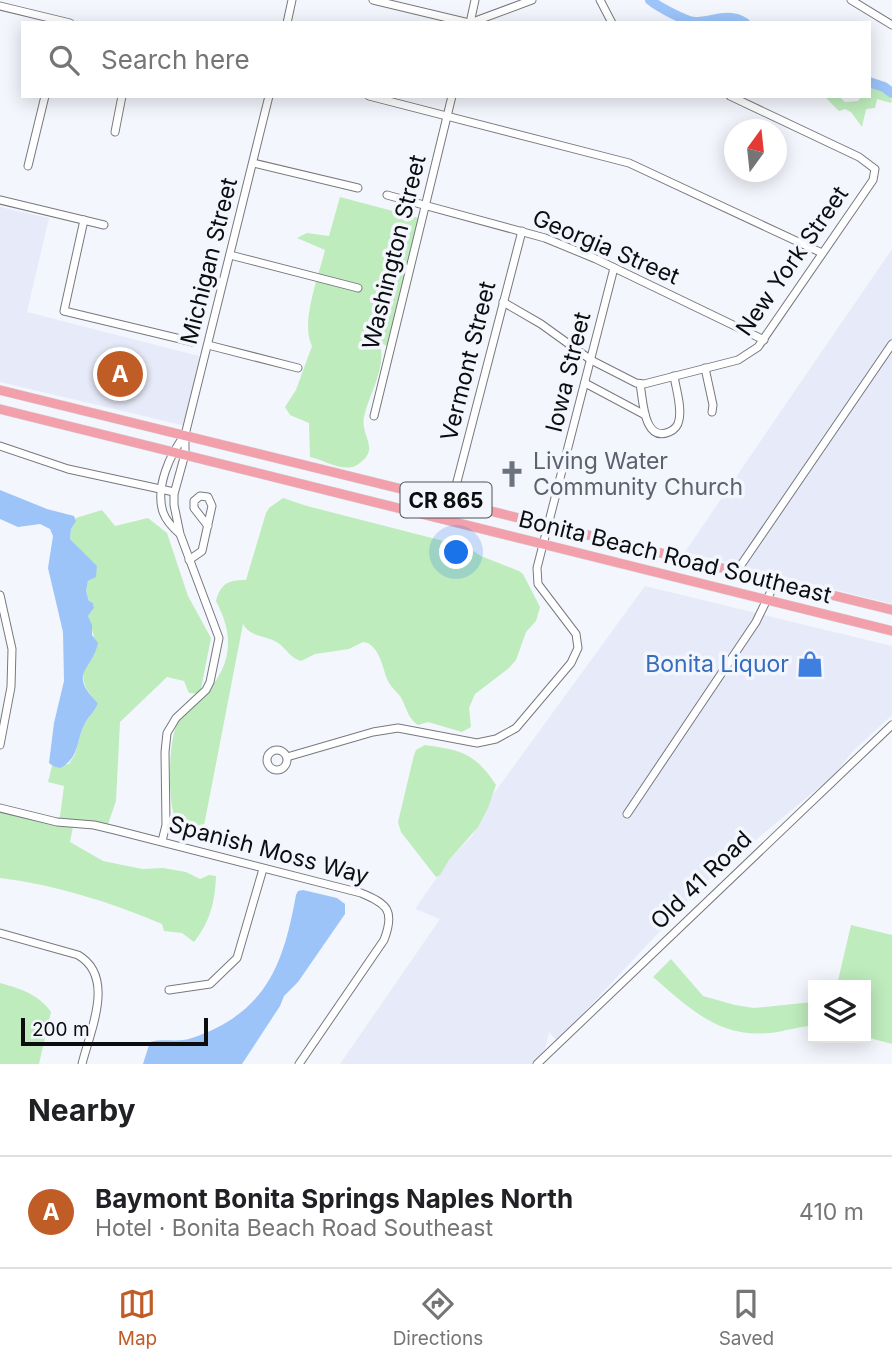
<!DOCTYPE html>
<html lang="en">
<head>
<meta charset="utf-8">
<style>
	:root { --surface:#fff; --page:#f2f2f2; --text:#202124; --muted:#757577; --line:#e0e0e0; --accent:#c05c26 }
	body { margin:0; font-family:Inter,sans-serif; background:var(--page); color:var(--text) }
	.controls { position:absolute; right:21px; bottom:21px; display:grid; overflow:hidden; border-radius:0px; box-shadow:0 4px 18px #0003 }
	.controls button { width:63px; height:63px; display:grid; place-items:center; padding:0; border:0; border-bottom:2px solid var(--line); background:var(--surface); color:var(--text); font:35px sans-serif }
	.compass { position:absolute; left:724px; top:119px; width:63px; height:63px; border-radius:50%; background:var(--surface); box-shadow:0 4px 18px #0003; rotate:15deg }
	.scale { position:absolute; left:21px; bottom:18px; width:187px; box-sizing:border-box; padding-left:7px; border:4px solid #0c0d0f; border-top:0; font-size:19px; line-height:24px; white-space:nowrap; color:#0c0d0f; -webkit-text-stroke:5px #f4f6fd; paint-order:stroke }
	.you { position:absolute; left:457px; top:553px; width:24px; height:24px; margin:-18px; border:5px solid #fff; border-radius:50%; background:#1a73e8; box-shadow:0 0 0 10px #1a73e833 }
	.badge { display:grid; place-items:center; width:46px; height:46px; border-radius:50%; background:var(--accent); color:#fff; font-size:23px; font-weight:700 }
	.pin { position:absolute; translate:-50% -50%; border:4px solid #fff; box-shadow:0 2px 7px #0006 }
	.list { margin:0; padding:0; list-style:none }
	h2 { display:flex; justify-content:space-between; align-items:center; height:91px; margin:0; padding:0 28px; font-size:30px }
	h2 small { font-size:23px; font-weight:400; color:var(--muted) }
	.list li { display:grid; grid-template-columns:46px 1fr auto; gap:21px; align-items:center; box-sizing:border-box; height:112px; padding:0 28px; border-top:2px solid var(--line) }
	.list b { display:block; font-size:26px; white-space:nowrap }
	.list p { margin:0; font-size:23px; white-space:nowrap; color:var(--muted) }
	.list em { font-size:23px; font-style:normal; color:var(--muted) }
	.icon { flex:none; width:38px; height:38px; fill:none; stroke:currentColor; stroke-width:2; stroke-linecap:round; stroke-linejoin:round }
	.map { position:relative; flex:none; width:892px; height:1064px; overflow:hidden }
	.search { position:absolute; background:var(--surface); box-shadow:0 4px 18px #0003; left:21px; right:21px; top:21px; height:77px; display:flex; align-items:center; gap:18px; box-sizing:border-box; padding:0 24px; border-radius:0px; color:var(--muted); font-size:26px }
	.sheet { height:203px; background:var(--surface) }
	nav { display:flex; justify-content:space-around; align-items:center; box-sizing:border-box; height:98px; border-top:2px solid var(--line); background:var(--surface); font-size:19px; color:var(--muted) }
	nav a { display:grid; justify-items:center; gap:4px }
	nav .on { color:var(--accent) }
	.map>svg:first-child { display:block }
</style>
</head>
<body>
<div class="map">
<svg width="892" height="1064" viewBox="0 0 892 1064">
	<rect width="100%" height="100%" fill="#f4f6fd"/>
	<g fill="#e7ebf9">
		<polygon points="0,207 49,218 27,312 207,358 190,427 0,382"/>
		<polygon points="892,249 892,604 685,552 783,408"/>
		<polygon points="645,586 892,646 892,715 853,751 834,775 734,858 724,863 557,1041 549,1032 544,1053 533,1064 340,1064 440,919 415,909 449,860 472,836 483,817 492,796"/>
	</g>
	<g fill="#beecbd">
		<path d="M872,84C881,86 890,92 892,101L891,103L877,99L875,108L866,109L862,127L851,112L845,109L839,111L824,96H839L845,102L858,101L862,96H869V87Z"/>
		<path d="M340,197L419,218L387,346L379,342C388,366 369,393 364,417C360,437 382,449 357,465C344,473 324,460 310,457L309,423L290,415L285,407L296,390L312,346C300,323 319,275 325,250L297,238L307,233L329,236Z"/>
		<path d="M283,498L307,506L467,547L481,556L519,571L523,574L540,607L536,621L526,632L516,660L509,668L475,694L469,708L471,727L462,732L428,722L418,725C407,718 407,707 400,696C397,692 392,688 389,683C382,669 382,652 368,643L363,642L349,649L315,654L301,661C290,658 287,649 278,643C266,635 251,638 243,624L202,836C191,833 183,830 176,820C167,804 168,735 179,720C185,712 195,706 202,698C231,667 236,639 216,601C221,583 228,580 246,580L266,513L269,508Z"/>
		<path d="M102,510L115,526L148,518L167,533L188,596L211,638L200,694L189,693L184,681L167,677L120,722L116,801L107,827L74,822L70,842L103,861L142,869L163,868L186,872L200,879L209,875L216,876C215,902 210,922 194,942L182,933L164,931L162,924C110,902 56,885 0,878V811L59,824L64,786L48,782L52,766L69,764L75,754L83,726L98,703C77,682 80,670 97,647L88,616L94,608L93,603L89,601L86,591L88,581L92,579L97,567L70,539L71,529L76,518Z"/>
		<path d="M425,745C461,750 475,753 496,785L488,808L478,827L449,860L440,875L436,877L401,832L398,822L414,755L416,750Z"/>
		<polygon points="851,925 892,935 892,1044 866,1037 866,985 837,985"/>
		<path d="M671,959L703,996L735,1005L754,1008L813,1002V1026C798,1026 784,1032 769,1033C718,1038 688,1007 653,977Z"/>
		<path d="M0,983C21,989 38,994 51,1012L39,1064H0Z"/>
	</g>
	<g fill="#9cc4f9">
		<path d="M0,490L47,509L74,516L76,521L71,529L70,539L97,566L96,577L88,581L86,591L89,601L93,603L94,608L88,616L92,625V635L98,643C92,671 67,673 98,703C95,711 89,716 85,723C76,740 80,758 60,768L53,766L49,763L54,723L64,681L63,632L48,568L53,536L50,529L40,524L18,527L0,519Z"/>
		<path d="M303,890L337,898L345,904V914L298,982L284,996L280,1006L242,1064H143L150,1042C164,1038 178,1043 192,1038C265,1013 283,967 296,895L298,891Z"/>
	</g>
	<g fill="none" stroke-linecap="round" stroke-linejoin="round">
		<g stroke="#9cc4f9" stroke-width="10">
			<path d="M650,0C657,6 686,22 695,22C713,22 728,12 745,23"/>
			<polyline points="869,82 884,87 892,93"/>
		</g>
		<defs>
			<g id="minor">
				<polyline points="373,0 469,23"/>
				<polyline points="600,0 612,23"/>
				<polyline points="851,0 892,25"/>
				<polyline points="0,6 70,23"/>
				<polyline points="287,23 292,0"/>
				<polyline points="470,23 532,0"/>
				<polyline points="470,23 475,0"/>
				<polyline points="369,96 629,163 822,253"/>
				<polyline points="115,132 122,96"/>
				<polyline points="253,163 358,188"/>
				<polyline points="28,166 45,96"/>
				<polyline points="387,195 545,238 596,259 764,340"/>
				<polyline points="0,200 104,225"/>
				<polyline points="84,220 64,311 193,342"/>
				<polyline points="230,255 358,288"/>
				<polyline points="503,302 541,324 591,360 636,383 644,384 738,360 758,347 873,180 875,169 859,157 730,96"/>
				<polyline points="208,345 298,368"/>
				<polyline points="705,368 713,405 712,412"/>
				<polyline points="585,383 645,415"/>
				<path d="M640,384C643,398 643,443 669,432C674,430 678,426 679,420C682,407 676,389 674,376"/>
				<polyline points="374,416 452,96"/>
				<polyline points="185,435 269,96"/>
				<polyline points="0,446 68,469 174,492"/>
				<polyline points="452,501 522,231"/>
				<polyline points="189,560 202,551 212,506 208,497 200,496 194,501 194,508 208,526"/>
				<polyline points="738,573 741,565 892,344"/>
				<polyline points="0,595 12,649 11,687 0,745"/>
				<circle cx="277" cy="760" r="10"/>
				<polyline points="287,757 373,732 398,728 477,743 496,739 516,728 571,663 578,648 576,634 538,584 537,568 614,268"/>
				<path d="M0,808L57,822L94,825L115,830L361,893C388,904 395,911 384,940L299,1064"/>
				<polyline points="627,814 756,622 775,583"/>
				<path d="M162,841L166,825L165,752L167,733L176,718L206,690L210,682L219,638L180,534L174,505V494L185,454V435C170,454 155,487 163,512C166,521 173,528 180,534"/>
				<path d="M0,933L78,955C116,977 90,1031 82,1064"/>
				<polyline points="169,990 210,984 237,958 263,869"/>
				<polyline points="537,1064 892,725"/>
			</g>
			<g id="major">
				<polyline points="0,390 892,610"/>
				<polyline points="0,409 892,631"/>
			</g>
		</defs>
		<use href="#minor" stroke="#77797f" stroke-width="9"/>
		<use href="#major" stroke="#d3d3d4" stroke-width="10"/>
		<use href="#minor" stroke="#fff" stroke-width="7"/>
		<use href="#major" stroke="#f2a1ac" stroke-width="9"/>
	</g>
	<defs>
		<symbol id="church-bare" viewBox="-9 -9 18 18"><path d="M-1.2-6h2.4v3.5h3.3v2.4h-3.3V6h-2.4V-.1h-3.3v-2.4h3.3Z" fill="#6b7280" stroke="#f4f6fd" stroke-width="2.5" paint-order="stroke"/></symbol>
		<symbol id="shop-bare" viewBox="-9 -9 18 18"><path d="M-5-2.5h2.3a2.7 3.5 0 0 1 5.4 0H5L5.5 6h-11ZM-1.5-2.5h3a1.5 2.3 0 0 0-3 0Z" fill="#3f7fe0" stroke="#f4f6fd" stroke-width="2.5" paint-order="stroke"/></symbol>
	</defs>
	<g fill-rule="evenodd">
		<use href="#church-bare" x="493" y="455" width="38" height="38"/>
		<use href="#shop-bare" x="791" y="645" width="38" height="38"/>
	</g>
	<g text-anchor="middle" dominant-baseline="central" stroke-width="7" stroke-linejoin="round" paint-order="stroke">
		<rect fill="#f4f6fd" stroke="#525356" stroke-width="2" x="400.5" y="482.5" width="91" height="35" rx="5"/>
		<g font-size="21" font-weight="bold" fill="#0c0d0f">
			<text x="446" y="500">CR 865</text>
		</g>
		<g font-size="23" fill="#0c0d0f" stroke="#f4f6fd">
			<text transform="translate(606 247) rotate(23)">Georgia Street</text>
			<text transform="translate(394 252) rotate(-76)">Washington Street</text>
			<text transform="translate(209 261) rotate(-76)">Michigan Street</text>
			<text transform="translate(792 261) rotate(-55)">New York Street</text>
			<text transform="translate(468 361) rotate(-76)">Vermont Street</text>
			<text transform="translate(568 372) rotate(-76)">Iowa Street</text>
			<text transform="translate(675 557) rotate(14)">Bonita Beach Road Southeast</text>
			<text transform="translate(269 850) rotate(15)">Spanish Moss Way</text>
			<text transform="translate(701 880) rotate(-44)">Old 41 Road</text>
		</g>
		<g font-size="23" fill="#5b616d" stroke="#f4f6fd" text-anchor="start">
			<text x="533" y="461">Living Water<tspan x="533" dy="26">Community Church</tspan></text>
		</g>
		<g font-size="23" fill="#366cbe" stroke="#f4f6fd" text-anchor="end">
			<text x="789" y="664">Bonita Liquor</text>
		</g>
	</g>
</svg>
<div class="controls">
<button><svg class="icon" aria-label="layers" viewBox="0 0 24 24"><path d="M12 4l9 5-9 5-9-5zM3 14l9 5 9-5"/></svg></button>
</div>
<svg class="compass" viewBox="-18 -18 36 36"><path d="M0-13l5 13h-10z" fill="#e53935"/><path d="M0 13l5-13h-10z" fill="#757577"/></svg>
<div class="scale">200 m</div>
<div class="you"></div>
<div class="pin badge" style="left:120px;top:374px">A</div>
<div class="search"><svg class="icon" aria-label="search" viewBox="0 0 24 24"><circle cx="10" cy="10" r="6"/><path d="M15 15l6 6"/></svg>Search here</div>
</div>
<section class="sheet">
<h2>Nearby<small></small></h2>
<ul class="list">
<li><span class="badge">A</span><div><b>Baymont Bonita Springs Naples North</b><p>Hotel · Bonita Beach Road Southeast</p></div><em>410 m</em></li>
</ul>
</section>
<nav>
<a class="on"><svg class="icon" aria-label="map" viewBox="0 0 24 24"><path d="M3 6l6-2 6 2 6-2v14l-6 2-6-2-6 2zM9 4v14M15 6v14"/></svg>Map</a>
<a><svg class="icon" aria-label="directions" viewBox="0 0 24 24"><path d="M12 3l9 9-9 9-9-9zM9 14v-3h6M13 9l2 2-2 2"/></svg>Directions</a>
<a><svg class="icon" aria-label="saved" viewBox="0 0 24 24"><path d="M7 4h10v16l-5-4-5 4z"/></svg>Saved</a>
</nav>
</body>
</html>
